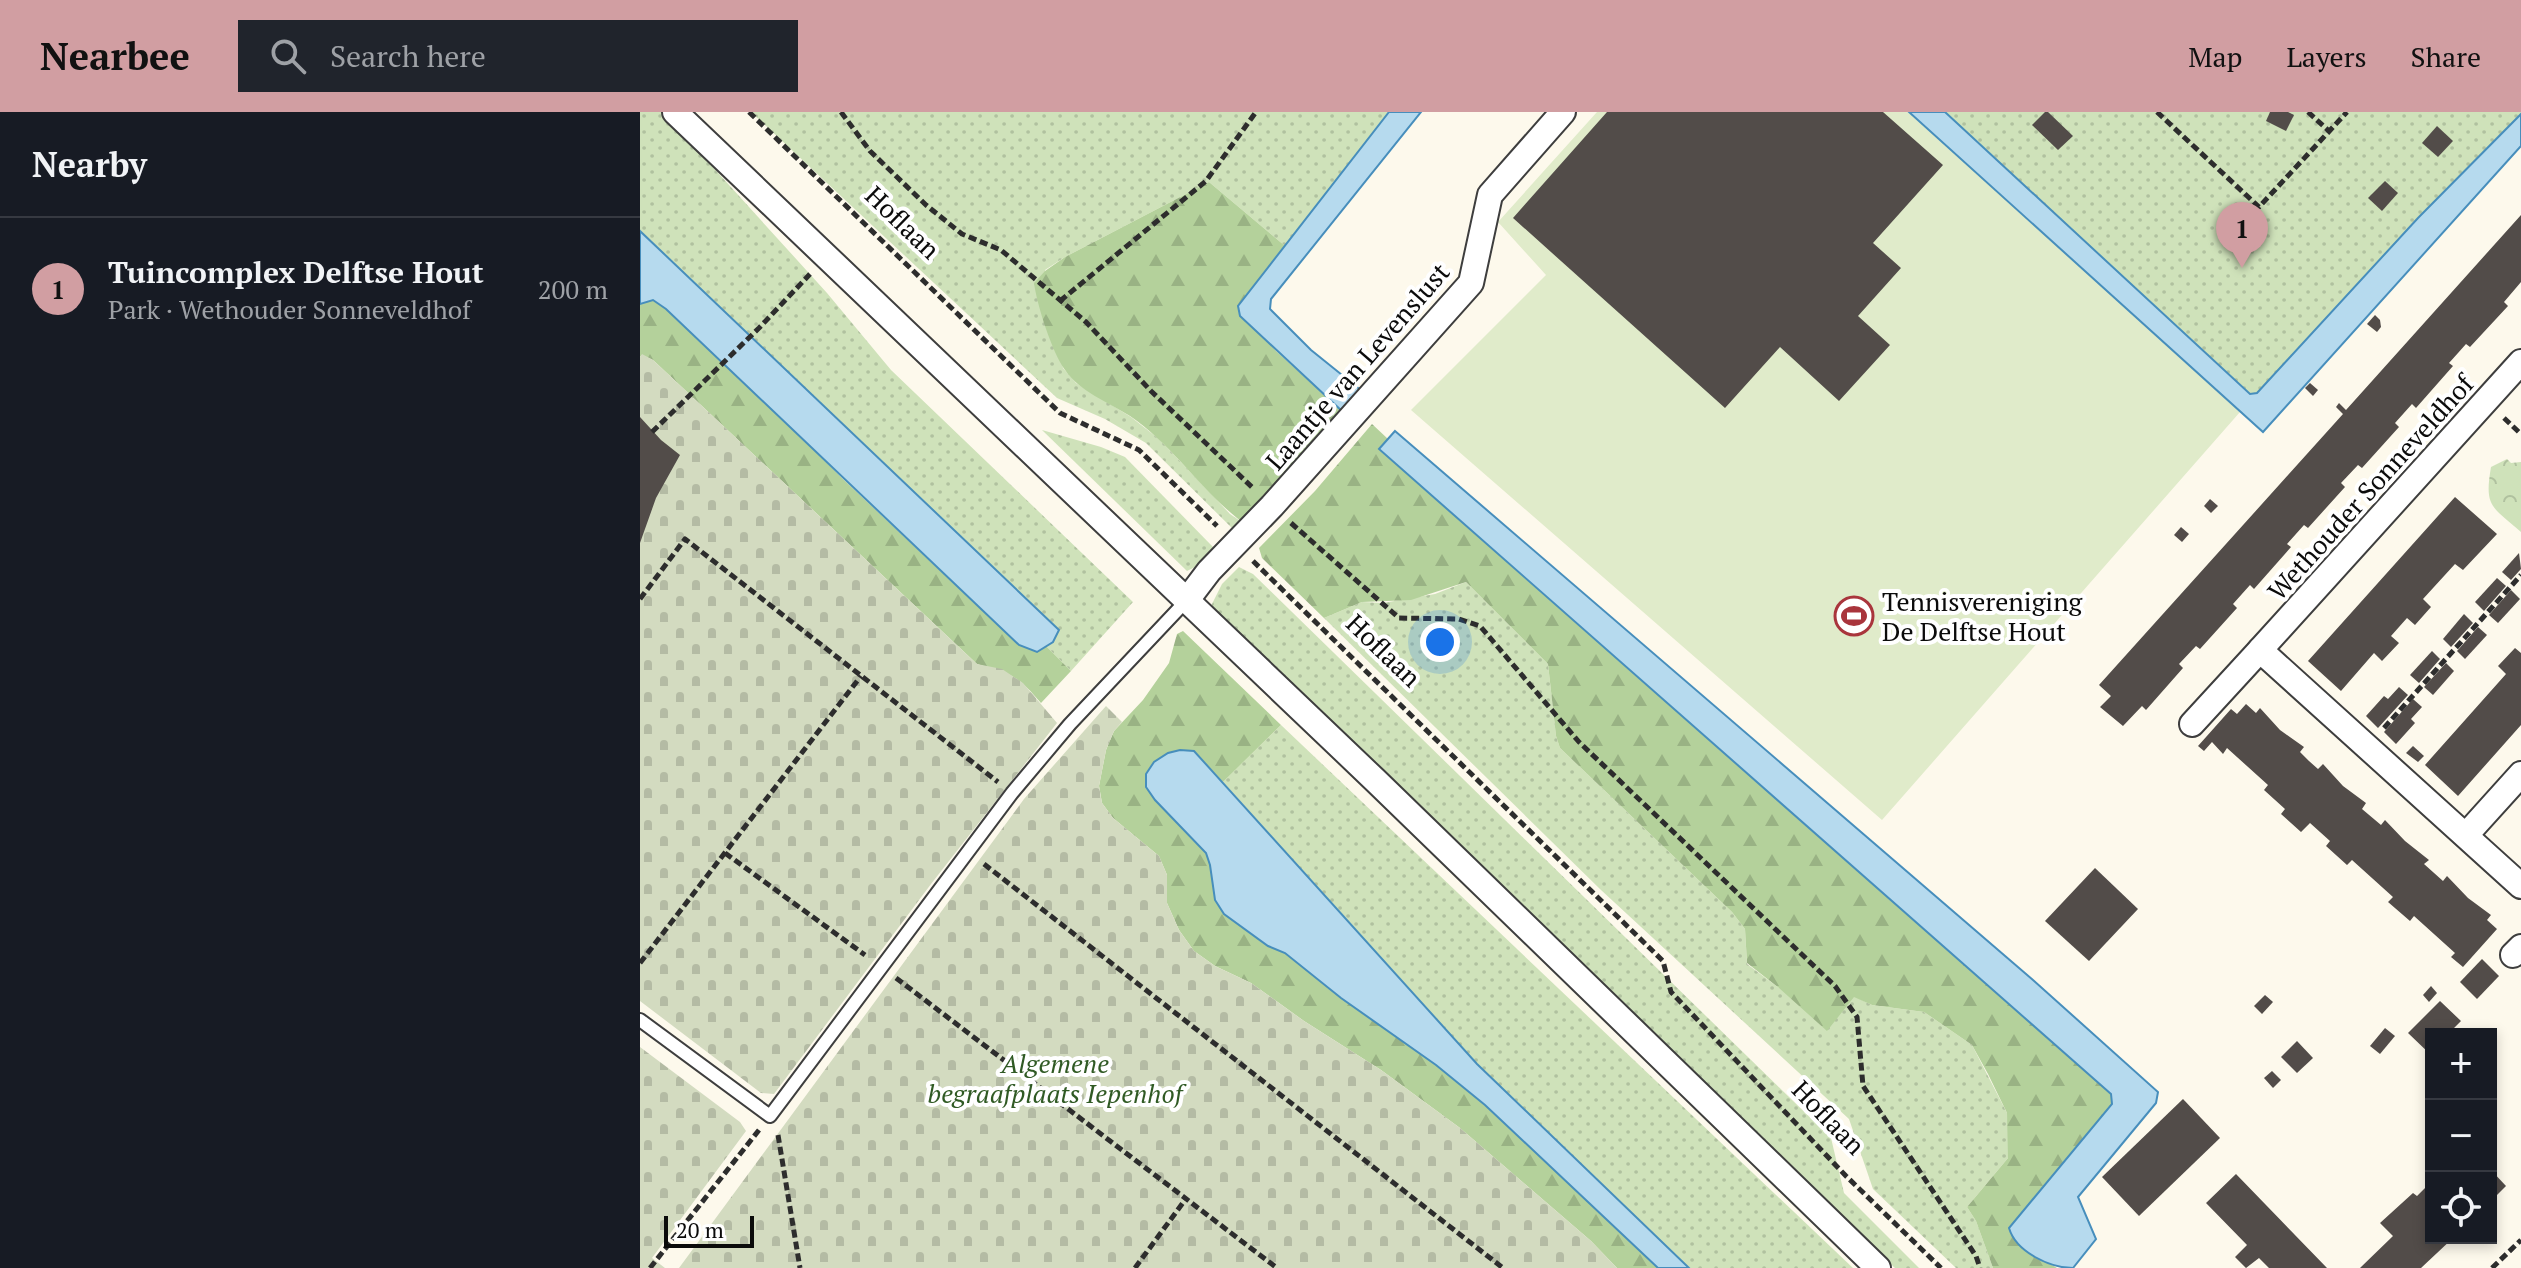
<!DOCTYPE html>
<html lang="en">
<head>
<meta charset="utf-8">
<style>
	:root { --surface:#171b24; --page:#20242c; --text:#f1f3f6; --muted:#9ea1a6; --line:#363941; --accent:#d19ea2 }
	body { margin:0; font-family:"PT Serif",serif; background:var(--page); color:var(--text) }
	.controls { position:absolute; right:24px; bottom:24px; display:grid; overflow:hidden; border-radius:0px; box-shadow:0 4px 12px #0003 }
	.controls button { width:72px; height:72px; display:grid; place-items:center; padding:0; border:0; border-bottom:2px solid var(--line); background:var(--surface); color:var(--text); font:40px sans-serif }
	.scale { position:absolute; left:24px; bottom:20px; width:90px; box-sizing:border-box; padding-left:8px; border:4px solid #0b0b0b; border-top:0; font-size:22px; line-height:28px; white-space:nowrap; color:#0b0b0b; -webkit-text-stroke:6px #fff; paint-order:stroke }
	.you { position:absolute; left:800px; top:530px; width:28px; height:28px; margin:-20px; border:6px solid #fff; border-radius:50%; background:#1a73e8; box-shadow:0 0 0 12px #1a73e833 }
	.badge { display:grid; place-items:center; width:52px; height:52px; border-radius:50%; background:var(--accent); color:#111; font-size:26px; font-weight:700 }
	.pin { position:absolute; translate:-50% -66px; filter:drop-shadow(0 2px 4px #0008) }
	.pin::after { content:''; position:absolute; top:42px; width:28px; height:24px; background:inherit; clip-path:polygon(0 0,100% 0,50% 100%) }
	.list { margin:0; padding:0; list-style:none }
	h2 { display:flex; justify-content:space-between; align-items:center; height:104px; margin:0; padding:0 32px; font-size:34px }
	h2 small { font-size:26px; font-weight:400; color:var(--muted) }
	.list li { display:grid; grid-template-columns:52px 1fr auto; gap:24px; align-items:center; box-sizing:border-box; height:144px; padding:0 32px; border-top:2px solid var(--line) }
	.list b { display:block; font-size:30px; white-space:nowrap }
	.list p { margin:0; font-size:26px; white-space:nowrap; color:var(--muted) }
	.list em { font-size:26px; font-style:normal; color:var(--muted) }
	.icon { flex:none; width:44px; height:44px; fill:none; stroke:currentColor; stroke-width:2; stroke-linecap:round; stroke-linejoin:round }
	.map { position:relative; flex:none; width:1881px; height:1156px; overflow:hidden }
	header { display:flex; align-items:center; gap:48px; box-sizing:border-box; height:112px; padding:0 40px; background:var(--accent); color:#111 }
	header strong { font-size:38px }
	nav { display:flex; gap:44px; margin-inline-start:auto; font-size:28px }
	.search { width:560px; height:72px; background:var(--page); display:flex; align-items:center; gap:20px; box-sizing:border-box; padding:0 28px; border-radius:0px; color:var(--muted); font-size:30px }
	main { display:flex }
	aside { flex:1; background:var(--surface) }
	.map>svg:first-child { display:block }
</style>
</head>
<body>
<header>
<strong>Nearbee</strong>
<div class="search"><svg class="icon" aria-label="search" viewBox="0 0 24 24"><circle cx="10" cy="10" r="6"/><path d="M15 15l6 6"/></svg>Search here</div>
<nav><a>Map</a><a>Layers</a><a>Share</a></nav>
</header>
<main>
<aside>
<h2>Nearby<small></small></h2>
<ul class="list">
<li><span class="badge">1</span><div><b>Tuincomplex Delftse Hout</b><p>Park · Wethouder Sonneveldhof</p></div><em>200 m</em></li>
</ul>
</aside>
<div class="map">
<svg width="1881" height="1156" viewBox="0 0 1881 1156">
	<defs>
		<pattern id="grass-dots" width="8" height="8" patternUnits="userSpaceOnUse" patternTransform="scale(2)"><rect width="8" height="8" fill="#cfe2ba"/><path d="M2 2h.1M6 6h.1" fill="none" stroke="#b0c19f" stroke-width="1.8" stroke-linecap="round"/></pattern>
		<pattern id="forest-firs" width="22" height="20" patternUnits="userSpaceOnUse" patternTransform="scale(2)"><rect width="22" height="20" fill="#b4d19b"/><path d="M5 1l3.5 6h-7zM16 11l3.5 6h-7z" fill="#99b284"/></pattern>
		<pattern id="cemetery-stones" width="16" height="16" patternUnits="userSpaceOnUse" patternTransform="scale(2)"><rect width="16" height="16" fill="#d3dbc0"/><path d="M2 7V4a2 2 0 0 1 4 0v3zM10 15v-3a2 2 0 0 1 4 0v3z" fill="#b4bba4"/></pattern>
		<pattern id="park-crowns" width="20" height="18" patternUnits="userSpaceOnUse" patternTransform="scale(2)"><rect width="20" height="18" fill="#cfe2ba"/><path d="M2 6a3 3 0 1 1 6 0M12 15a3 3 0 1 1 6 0" fill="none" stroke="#b0c19f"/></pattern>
	</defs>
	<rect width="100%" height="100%" fill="#fdf9ec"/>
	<g fill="url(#grass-dots)">
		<polygon points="0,0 21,0 30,8 187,181 251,258 493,490 431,559 406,534 413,530 419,518 0,119"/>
		<polygon points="111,0 749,0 645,134 569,70 425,145 405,158 423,256 436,271 491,305 519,327 590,402 612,417 595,419 506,331 465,307 417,286"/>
		<polygon points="1305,0 1881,0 1881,2 1616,282 1610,282"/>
		<polygon points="402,318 461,335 485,345 573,435 559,453 547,459"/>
		<polygon points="599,455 613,462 1191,1026 1204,1081 1279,1156 1255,1156 568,500 582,472"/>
		<polygon points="826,470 908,552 916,624 920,636 1092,800 1105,817 1107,852 1139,876 1214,884 1232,893 1284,900 1332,933 1367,1001 1370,1023 1368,1046 1327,1095 1336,1109 1353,1156 1316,1156 1233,1077 1209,1007 961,778 684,506 722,490 743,491 795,482"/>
		<polygon points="641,613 1213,1156 1049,1156 837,952 583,670"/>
	</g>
	<g fill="url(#forest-firs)">
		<path d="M569,70L645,134L598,194L636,239L703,300L612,417C565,386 537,336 490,304C468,290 440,280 425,258C412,240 397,193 394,171L405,159L425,145Z"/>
		<path d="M13,188L26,197L92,257L204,368L379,533L397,540L406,534L431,559L401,591C376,562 373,563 337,552L13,248L2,243L0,245V192Z"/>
		<polygon points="732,312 748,327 740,337 1471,982 1472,992 1381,1134 1417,1156 1353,1156 1336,1109 1327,1095 1368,1046 1367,1001 1348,962 1332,933 1284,900 1232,893 1214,885 1187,919 1139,876 1107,851 1105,817 1092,800 920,636 916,624 908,552 826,470 771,488 722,490 684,506 622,446 619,436 675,379"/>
		<path d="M543,519L641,613L583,670L554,639C532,637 519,643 506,662L566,741L570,753L575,788L584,802L628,834L645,841L701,886L796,953L845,993L1018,1156H977L951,1129L820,1016L741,958L664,909L611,871L575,854L554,839L539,818L527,791V763L519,744L473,706L462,691L459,674L466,638L474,619L503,588L529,551L537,522Z"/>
	</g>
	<g fill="url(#cemetery-stones)">
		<polygon points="2,242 13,248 337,552 362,557 383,571 417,611 291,772 134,982 121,981 0,889 0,245"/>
		<polygon points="466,594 482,610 474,619 466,638 459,674 462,691 473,706 519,744 527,763 527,791 539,818 554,839 575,854 611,871 664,909 741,958 820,1016 951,1129 977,1156 39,1156 384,687"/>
		<polygon points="0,935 100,1010 106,1019 12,1146 25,1156 0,1156"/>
	</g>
	<path fill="url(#park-crowns)" d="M1867,347L1871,351L1881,350V420C1852,394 1844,396 1851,355Z"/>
	<polygon fill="#e0ebca" points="957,0 1269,0 1600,300 1242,708 771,298 906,163 858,110"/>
	<g fill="#b6daee" stroke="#478ebc" stroke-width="2">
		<polygon points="749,0 781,0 631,187 630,197 671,238 722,279 703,300 600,204 598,194"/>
		<polygon points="1269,0 1305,0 1610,282 1617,281 1778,106 1881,2 1881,34 1623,320"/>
		<polygon points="0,119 419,518 413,530 397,540 379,533 26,197 13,188 0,192"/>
		<path d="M755,319L1393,868L1518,980L1516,991L1438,1085L1456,1127L1433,1156C1410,1156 1376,1140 1369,1116L1472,992L1471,982L739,337Z"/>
		<polygon points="540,638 554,639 837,952 1049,1156 1018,1156 845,993 796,953 701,886 645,841 628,834 584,802 575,788 570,753 566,741 515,688 506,675 506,662 514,650 528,641"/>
	</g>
	<g fill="#524c49">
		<polygon points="967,0 1243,0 1303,53 1233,131 1261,156 1218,204 1250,233 1199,289 1140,235 1085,296 873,106"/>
		<polygon points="1405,0 1408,0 1433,24 1418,38 1392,13"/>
		<polygon points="1630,0 1648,0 1654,3 1646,19 1626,9"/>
		<polygon points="1797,14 1813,29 1798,45 1782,31"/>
		<polygon points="1745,69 1758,81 1742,99 1728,86"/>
		<polygon points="1881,103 1881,170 1864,190 1868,194 1830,235 1826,232 1818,241 1809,251 1813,254 1776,296 1772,292 1755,311 1759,315 1722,356 1718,353 1701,371 1705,375 1668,416 1664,413 1647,432 1651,435 1614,477 1610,473 1593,492 1597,496 1560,537 1556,534 1539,552 1543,556 1506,598 1502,594 1483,614 1460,595 1471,584 1459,573 1703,302 1696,295 1699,291 1706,298"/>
		<polygon points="1735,203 1740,208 1741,215 1737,220 1727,212"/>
		<polygon points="1670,271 1678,278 1673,284 1665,276"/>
		<polygon points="0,305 21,328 40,343 16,386 0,431"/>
		<polygon points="1815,385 1857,422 1823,458 1815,452 1783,487 1791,495 1775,513 1767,506 1751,524 1759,531 1742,549 1734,541 1701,579 1668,549"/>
		<polygon points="1570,387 1578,394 1571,401 1564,394"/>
		<polygon points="1541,415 1549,422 1542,430 1534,423"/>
		<polygon points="1879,441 1881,457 1871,468 1862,460"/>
		<polygon points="1857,466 1866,474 1844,499 1835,490"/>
		<polygon points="1871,478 1880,487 1858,511 1849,503"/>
		<polygon points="1824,502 1833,511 1811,535 1803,527"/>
		<polygon points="1838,515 1847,523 1825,547 1817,539"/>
		<polygon points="1875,536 1881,541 1881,613 1818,684 1785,653 1866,562 1858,554"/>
		<polygon points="1792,539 1800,547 1779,571 1770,563"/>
		<polygon points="1806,551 1814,559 1793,583 1784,575"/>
		<polygon points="1759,575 1768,583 1738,616 1726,604 1744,584 1748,587"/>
		<polygon points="1773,587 1782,595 1771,607 1775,611 1756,632 1744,620"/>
		<polygon points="1606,592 1616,601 1620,596 1640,618 1664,635 1660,640 1669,649 1678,657 1683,652 1703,674 1726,691 1722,697 1741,713 1745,708 1765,729 1789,748 1784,752 1803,769 1807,764 1828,786 1851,803 1847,808 1857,817 1823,855 1811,845 1815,841 1774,804 1770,809 1748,790 1753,785 1712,748 1707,753 1686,734 1690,729 1670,711 1661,720 1641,702 1645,697 1624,678 1628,673 1587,636 1583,642 1572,630 1564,639 1558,634 1591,597 1597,602"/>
		<polygon points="1773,634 1784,644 1778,650 1766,641"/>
		<polygon points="1455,756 1498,797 1449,849 1405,809"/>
		<polygon points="1842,847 1859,864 1837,887 1820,870"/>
		<polygon points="1791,874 1797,881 1789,890 1783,883"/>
		<polygon points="1625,883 1633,890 1622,902 1614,894"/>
		<polygon points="1800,889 1821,909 1808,922 1791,922 1791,943 1768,921"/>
		<polygon points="1745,916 1755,924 1740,942 1730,934"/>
		<polygon points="1657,929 1673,946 1657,961 1641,945"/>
		<polygon points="1632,959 1641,968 1633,976 1624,966"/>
		<polygon points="1543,987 1580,1026 1499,1104 1462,1065"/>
		<polygon points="1851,1058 1866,1074 1851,1089"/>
		<polygon points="1596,1062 1687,1156 1629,1156 1619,1146 1606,1156 1595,1145 1607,1133 1566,1091"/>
		<polygon points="1791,1070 1791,1126 1813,1126 1781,1156 1720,1156 1753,1124 1740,1111 1773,1081 1777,1084"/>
	</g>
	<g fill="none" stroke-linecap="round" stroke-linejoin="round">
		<defs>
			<polyline id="lane" points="0,908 130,1004 372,681 430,612 547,488"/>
			<g id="street">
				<polyline points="35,0 735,668 1238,1156"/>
				<polyline points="1881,250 1620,538 1881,774"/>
				<polyline points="547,488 569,459 632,394 831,171 850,83 923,0"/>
				<polyline points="1552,612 1620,538"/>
				<polyline points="1826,723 1881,662"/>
				<polyline points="1873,843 1881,835"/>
			</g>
		</defs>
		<use href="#lane" stroke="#3e3e3e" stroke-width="16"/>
		<use href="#street" stroke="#3e3e3e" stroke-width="28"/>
		<g stroke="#2d2d2d" stroke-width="5" stroke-dasharray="8 4" stroke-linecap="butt">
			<polyline points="109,0 420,301 499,338 577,414"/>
			<polyline points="201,0 230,39 286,93 322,122 361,138 446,210 511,279 614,377"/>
			<polyline points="1517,0 1619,95 1707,0"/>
			<polyline points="1668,0 1689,19"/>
			<polyline points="420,189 566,69 616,0"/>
			<polyline points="1864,306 1881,322"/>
			<polyline points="12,320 119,216 170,162"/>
			<polyline points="651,411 759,506 819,507 840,514 939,630 1195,874 1217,905 1223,974 1336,1144 1340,1156"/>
			<polyline points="613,449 1023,849 1031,880 1206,1064 1301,1156"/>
			<polyline points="0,487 45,427 358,670"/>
			<polyline points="1744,616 1881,463"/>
			<polyline points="85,741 225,843"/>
			<polyline points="344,752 863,1156"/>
			<polyline points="0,851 221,564"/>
			<polyline points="256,866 637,1156"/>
			<polyline points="138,1023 160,1156"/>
			<polyline points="10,1156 119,1018"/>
			<polyline points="495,1156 545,1088"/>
			<polyline points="1852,1156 1881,1128"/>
		</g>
		<use href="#lane" stroke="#fff" stroke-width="12"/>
		<use href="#street" stroke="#fff" stroke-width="24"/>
	</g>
	<defs>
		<symbol id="stadium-ring" viewBox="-11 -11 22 22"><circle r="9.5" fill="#fff" stroke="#a9353c" stroke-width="1.5"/><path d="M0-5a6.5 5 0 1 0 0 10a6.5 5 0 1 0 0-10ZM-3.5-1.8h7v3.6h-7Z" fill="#a9353c"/></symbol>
	</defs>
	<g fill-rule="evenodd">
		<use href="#stadium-ring" x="1192" y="482" width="44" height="44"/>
	</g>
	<g text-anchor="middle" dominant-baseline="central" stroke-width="8" stroke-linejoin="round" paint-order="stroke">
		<g font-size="26" fill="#0b0b0b" stroke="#fff">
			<text transform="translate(263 110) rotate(44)">Hoflaan</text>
			<text transform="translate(717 254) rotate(-49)">Laantje van Levenslust</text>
			<text transform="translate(1730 375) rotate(-48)">Wethouder Sonneveldhof</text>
			<text transform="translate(744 538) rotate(44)">Hoflaan</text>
			<text transform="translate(1189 1005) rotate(46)">Hoflaan</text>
		</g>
		<g font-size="26" fill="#0b0b0b" stroke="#fff" text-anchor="start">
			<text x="1242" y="489">Tennisvereniging<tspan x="1242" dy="30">De Delftse Hout</tspan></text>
		</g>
		<g font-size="26" font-style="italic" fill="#305a24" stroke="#fff">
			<text x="415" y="951">Algemene<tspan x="415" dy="30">begraafplaats Iepenhof</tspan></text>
		</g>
	</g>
</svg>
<div class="controls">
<button>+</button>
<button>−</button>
<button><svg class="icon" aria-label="locate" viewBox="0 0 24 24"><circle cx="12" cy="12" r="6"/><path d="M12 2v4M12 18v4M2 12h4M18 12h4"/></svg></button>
</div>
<div class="scale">20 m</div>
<div class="you"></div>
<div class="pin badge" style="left:1602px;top:156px">1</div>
</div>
</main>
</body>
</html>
